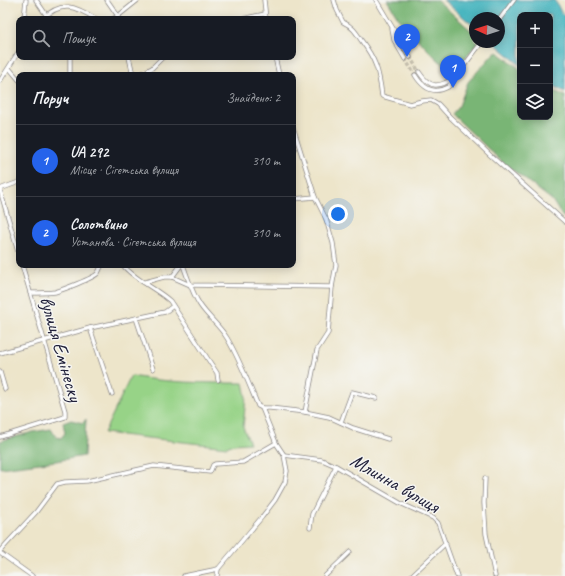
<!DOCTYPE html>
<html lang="uk">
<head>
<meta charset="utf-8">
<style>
	:root { --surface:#171b24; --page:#20242c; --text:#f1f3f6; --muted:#9ea1a6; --line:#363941; --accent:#2563eb }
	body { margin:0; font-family:Caveat,sans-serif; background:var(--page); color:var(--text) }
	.controls { position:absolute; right:12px; top:12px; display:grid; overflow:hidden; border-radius:8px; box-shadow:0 2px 10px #0003 }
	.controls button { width:36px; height:36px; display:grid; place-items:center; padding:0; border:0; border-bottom:1px solid var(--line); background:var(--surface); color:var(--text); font:20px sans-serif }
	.compass { position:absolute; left:469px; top:12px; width:36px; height:36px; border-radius:50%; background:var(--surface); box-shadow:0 2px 10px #0003; rotate:273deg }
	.you { position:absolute; left:338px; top:214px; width:14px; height:14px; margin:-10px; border:3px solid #fff; border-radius:50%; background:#1a73e8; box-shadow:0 0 0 6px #1a73e833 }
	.badge { display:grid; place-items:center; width:26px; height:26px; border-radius:50%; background:var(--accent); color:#fff; font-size:13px; font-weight:700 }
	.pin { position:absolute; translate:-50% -33px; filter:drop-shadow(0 1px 2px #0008) }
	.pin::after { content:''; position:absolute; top:21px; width:14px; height:12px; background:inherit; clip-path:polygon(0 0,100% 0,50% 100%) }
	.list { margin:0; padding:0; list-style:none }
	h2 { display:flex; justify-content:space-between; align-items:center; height:52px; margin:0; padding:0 16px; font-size:17px }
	h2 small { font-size:13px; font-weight:400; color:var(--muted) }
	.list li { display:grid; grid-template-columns:26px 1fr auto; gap:12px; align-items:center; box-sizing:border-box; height:72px; padding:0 16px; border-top:1px solid var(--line) }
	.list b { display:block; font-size:15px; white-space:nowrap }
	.list p { margin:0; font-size:13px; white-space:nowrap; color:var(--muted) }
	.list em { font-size:13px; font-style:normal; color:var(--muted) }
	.icon { flex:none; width:22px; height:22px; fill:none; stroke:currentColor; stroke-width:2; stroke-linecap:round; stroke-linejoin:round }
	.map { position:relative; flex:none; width:565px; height:576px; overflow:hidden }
	.search { position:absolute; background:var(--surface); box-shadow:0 2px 10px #0003; left:16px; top:16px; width:280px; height:44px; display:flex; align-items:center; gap:10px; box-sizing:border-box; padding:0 14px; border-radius:8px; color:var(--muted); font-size:15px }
	.panel { position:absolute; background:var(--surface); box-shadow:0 2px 10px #0003; left:16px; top:72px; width:280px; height:196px; border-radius:8px }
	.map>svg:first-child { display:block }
</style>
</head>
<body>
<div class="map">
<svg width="565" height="576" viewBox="0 0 565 576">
	<rect width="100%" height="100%" fill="#f6f6f2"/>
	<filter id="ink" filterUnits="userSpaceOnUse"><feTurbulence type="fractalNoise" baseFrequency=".025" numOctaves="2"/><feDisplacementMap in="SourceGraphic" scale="8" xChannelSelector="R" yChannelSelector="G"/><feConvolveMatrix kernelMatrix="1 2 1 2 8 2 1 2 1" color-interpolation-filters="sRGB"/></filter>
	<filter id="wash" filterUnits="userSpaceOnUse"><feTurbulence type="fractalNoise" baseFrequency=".012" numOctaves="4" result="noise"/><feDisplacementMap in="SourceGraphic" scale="16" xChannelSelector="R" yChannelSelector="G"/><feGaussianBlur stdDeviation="0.9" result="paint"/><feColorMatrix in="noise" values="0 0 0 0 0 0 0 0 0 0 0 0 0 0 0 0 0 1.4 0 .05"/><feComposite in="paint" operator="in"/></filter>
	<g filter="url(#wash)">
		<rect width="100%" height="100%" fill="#ede5ca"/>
		<path fill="#97d387" stroke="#5c7a61" d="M131,376C168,383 205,383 243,383L246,397L243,427L250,443L233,444L227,447L104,433Z"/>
		<g fill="#79b574" stroke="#4e6c58">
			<polygon points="387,0 437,0 475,34 475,42 478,42 454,72 449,70 434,56 417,39 399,19"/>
			<polygon points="495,52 499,53 520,69 520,117 550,117 550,89 565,96 565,218 562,216 552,200 501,161 452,114 459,106 468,82"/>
			<polygon points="86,419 84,456 56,461 0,468 0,441 33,432 51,429 56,437 61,438 65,433 63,423 71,420 83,423"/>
		</g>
		<path fill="#45b4be" stroke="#346b7c" d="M443,0H554C560,6 558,11 565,16V92L550,84V15H520V65L493,42H499V18H475V27Z"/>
	</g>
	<g filter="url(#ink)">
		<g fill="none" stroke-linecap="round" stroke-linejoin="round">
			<g stroke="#c4bead" stroke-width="3.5" stroke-dasharray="3.5 2" stroke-linecap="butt">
				<polyline points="410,57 419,72"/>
				<polyline points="405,59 415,75"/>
			</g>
			<defs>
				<g id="minor">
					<polyline points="36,0 49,19"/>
					<polyline points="107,0 118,16"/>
					<polyline points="264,0 266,19"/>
					<path d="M334,0L337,10L343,22C352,26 356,32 361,40C376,60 379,71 382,96L410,104L422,101L431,100L438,104L449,116L490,155L565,222"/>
					<polyline points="376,0 410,57"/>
					<polyline points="24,19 26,0"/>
					<path d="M42,19C62,0 75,6 96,19"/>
					<polyline points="113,19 118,16 138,0"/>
					<polyline points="242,19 265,14"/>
					<polyline points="499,20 514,0"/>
					<polyline points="392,29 394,40 405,59"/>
					<polyline points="70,57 70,75"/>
					<polyline points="129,57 133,75"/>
					<polyline points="275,57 279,75"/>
					<polyline points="9,68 19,80"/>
					<path d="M419,72C430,89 439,88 455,77"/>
					<polyline points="139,75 152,68 163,57"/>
					<path d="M415,75C423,88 433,95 448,87L482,42"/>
					<polyline points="0,81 19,51"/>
					<polyline points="293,127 315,197 326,219 333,243 336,265 332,287 328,333 317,350 305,412"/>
					<polyline points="0,189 19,182"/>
					<polyline points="0,190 19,255"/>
					<polyline points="293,199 315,197"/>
					<path d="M123,265C132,278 157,289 170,301L217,373L218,380"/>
					<path d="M183,265C188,278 192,293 200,305C208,317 219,325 227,338C239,358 249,384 258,406L262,408L276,443L284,455L287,471L285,482L275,500L262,517L218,569L217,576"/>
					<polyline points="172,277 181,265"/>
					<polyline points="145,282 164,277 172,277 190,285 332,287"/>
					<path d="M30,293C38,293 47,293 55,292C62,290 94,278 98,273C99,271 100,268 102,265"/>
					<polyline points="136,318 153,369"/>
					<polyline points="90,328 112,394"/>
					<polyline points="0,353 90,328 165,312 173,306"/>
					<polyline points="0,372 5,389"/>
					<polyline points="262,408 270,408 305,412 329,417 353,428 388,439"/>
					<polyline points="341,422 352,392 376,398"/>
					<polyline points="0,437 65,417 65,411 22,265"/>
					<polyline points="284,455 322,460 336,466 400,503 433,518 438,523 457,576"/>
					<polyline points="485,478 484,503 486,534 495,576"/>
					<polyline points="310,528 312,514 336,466"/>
					<polyline points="0,551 36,512 57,484 65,482 87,481 154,466 210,472 213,465 215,464 243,462 276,443"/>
					<polyline points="0,553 32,576"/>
					<polyline points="184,576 218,569"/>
					<polyline points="325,576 350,552"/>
					<polyline points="411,576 446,543"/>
				</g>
			</defs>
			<use href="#minor" stroke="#888482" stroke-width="5"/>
			<use href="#minor" stroke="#fff" stroke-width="3.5"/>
		</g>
	</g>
	<g text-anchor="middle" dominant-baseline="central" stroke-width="3" stroke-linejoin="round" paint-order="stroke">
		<g font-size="20" fill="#22223b" stroke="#f6f6f2">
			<text transform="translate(61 349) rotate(74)">вулиця Емінеску</text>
			<text transform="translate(395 483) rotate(30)">Млинна вулиця</text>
		</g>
	</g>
</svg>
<div class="controls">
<button>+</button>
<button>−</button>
<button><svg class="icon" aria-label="layers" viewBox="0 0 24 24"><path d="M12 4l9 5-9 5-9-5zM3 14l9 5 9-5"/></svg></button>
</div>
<svg class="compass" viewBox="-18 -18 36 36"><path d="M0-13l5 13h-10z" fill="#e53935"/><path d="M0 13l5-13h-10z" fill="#9ea1a6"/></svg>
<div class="you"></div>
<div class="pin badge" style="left:453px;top:88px">1</div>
<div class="pin badge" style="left:407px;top:57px">2</div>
<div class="search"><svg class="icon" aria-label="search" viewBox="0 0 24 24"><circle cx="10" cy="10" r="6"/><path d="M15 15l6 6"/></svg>Пошук</div>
<section class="panel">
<h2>Поруч<small>Знайдено: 2</small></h2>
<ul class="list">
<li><span class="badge">1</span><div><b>UA 292</b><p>Місце · Сігетська вулиця</p></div><em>310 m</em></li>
<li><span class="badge">2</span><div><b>Солотвино</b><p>Установа · Сігетська вулиця</p></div><em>310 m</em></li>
</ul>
</section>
</div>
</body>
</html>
